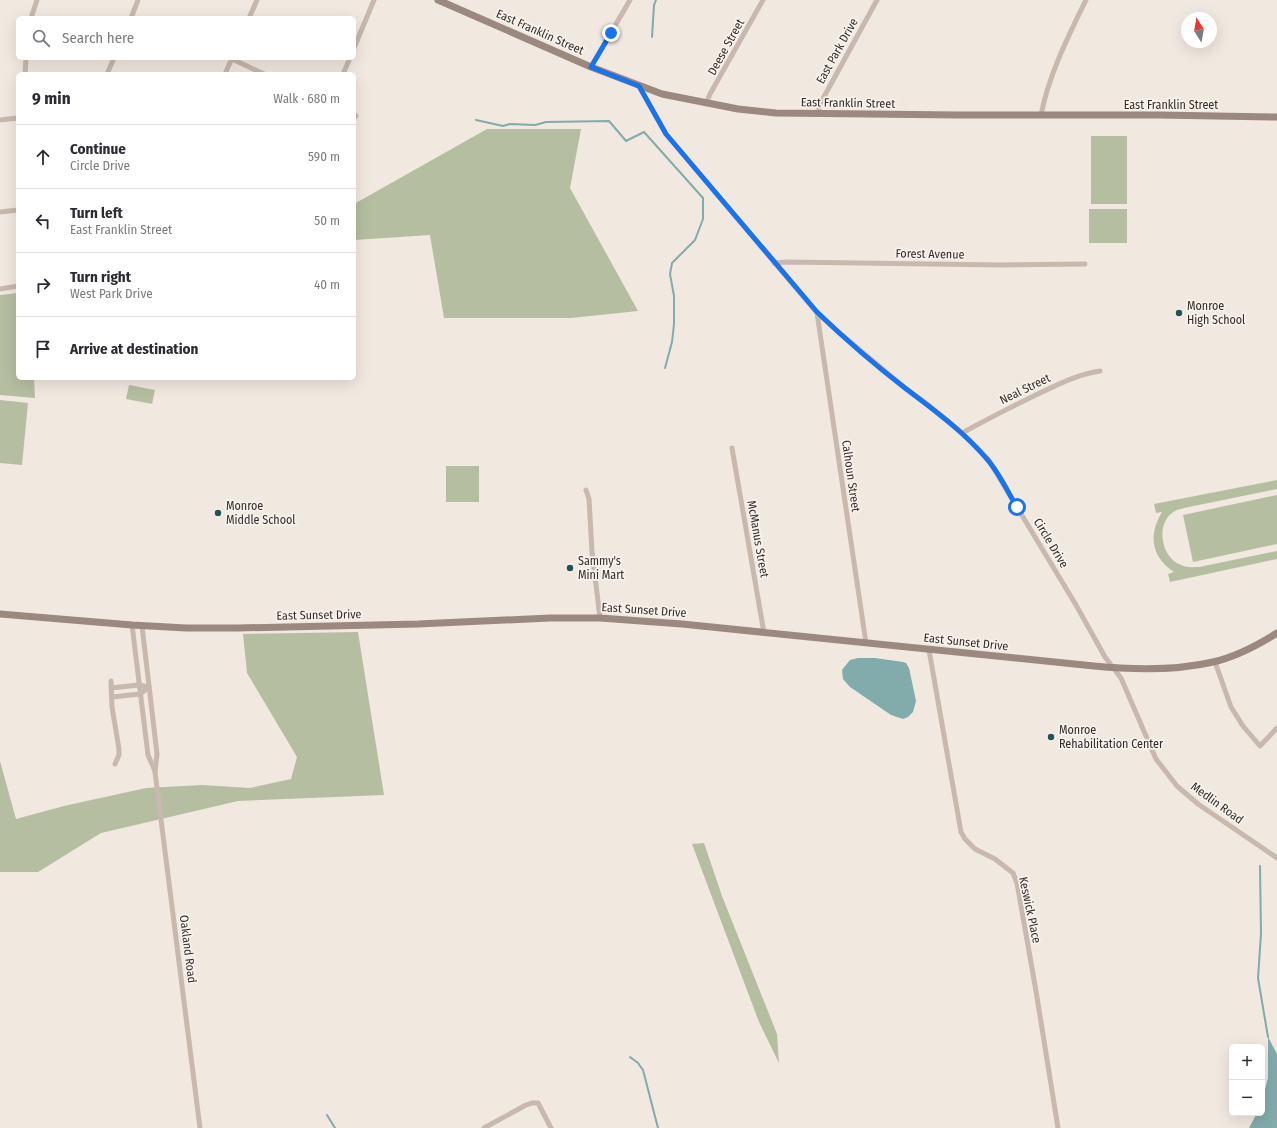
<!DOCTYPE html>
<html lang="en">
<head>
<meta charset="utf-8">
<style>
	:root { --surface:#fff; --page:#f7f7f7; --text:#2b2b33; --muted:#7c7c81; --line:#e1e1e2 }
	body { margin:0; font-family:"Fira Sans Condensed",sans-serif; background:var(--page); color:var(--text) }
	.controls { position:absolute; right:12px; bottom:12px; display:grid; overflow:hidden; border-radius:6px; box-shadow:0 4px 16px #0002 }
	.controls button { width:36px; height:36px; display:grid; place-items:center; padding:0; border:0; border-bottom:1px solid var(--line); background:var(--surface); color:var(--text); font:20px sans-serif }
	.compass { position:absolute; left:1181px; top:12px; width:36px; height:36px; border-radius:50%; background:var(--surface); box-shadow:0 4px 16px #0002; rotate:349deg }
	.stop { position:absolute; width:12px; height:12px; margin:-9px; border:3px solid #1a73e8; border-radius:50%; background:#fff }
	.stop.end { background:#1a73e8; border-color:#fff; box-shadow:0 1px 4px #0008 }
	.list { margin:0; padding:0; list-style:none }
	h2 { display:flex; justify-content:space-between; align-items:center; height:52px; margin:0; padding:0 16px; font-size:17px }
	h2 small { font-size:13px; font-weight:400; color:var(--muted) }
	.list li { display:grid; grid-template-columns:26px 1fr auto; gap:12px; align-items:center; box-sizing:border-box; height:64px; padding:0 16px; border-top:1px solid var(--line) }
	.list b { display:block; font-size:15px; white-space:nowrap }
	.list p { margin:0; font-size:13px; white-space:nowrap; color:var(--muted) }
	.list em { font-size:13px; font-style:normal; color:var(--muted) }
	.icon { flex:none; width:22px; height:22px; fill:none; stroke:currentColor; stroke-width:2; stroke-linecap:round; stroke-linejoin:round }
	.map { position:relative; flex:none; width:1277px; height:1128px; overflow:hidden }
	.search { position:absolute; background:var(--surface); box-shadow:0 4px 16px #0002; left:16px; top:16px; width:340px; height:44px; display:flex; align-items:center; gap:10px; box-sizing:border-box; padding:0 14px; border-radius:6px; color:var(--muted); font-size:15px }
	.panel { position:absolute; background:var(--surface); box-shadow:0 4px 16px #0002; left:16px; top:72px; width:340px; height:308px; border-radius:6px }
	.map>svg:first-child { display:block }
</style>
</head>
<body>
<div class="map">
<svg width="1277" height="1128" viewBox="0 0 1277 1128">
	<rect width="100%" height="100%" fill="#f1e8e0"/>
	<g fill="#b6bea1">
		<polygon points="487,129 581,129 570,188 638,311 571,318 444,318 430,235 354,240 354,204"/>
		<rect x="1091" y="136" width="36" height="68"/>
		<rect x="1089" y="209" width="38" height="34"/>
		<polygon points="18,293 18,378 34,378 35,398 0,395 0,295"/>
		<polygon points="129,385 155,390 152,404 126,399"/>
		<polygon points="0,400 28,403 22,465 0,463"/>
		<rect x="446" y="466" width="33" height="36"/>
		<path d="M1277,480V489L1184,508C1182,509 1178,509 1175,511C1155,522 1160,557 1181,565C1187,568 1193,567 1199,567L1277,551V559L1170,582L1168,574L1174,572C1151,557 1148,535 1162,512L1156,513L1154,504Z"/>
		<polygon points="1277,495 1277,544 1193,562 1183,515"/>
		<polygon points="358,632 384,795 238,801 101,833 38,872 0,872 0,761 16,819 64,806 146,788 202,785 250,788 291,779 297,757 247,673 243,634"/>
		<polygon points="704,843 722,896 777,1034 779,1063 759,1022 692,844"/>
	</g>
	<g fill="#82abab">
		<polygon points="858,658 875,658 903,662 906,663 909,668 916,701 913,712 908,717 903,719 891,715 850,687 843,679 842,670 850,660"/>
		<polygon points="1268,1037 1277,1054 1277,1128 1249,1128 1257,1113 1262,1113 1262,1100 1268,1078"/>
	</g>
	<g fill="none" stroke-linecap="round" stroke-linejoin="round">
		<g stroke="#82abab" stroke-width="2">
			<polyline points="652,37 654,5 656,0"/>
			<polyline points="476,120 503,126 510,124 535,125 546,122 609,121 626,141 644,132 703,198 703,219 695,240 672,263 670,274 674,296 674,324 672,342 665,368"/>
			<polyline points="1260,866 1261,934 1258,978 1268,1037"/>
			<polyline points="630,1057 638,1063 643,1070 658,1128"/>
			<polyline points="327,1115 335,1128"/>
		</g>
		<g stroke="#c8b8ad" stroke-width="5">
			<polyline points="31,18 37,0"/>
			<polyline points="131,18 138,0"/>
			<polyline points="249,18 257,0"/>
			<polyline points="354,48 374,0"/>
			<polyline points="232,59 264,74"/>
			<polyline points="591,67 630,0"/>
			<polyline points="25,74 26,58"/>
			<polyline points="107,74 114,58"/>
			<polyline points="225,74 232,58"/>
			<polyline points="343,74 350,58"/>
			<polyline points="639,86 666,134 817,313 836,330 905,388 927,404 962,433 988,459 1076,605 1105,657 1121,678 1156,759 1177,786 1198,804 1277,858"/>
			<polyline points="706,104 710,94 763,0"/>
			<polyline points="818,113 820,104 877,0"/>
			<polyline points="354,114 356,116"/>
			<path d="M1041,115C1049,74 1068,37 1086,0"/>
			<polyline points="0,120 18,118"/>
			<polyline points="0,212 18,210"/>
			<polyline points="774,263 786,262 1003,265 1085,264"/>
			<polyline points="0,289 18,286"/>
			<polyline points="817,313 866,643"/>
			<path d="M962,433C988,419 1015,405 1042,392C1061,383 1079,374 1100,371"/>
			<polyline points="732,448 764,633"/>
			<polyline points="586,490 589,499 592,552 600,618"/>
			<polyline points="132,625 148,755 155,771"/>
			<polyline points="142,626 157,754 155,772 200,1128"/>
			<polyline points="929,650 961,832 965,839 975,849 995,859 1013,873 1017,883 1036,991 1058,1128"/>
			<polyline points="1215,662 1231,707 1243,726 1260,746 1277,728"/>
			<polyline points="111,681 112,707 119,749 119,755 115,764"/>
			<polyline points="111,688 139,685 149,687"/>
			<polyline points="112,697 140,694 149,687"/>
			<polyline points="484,1128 526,1105 532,1103 538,1103 551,1128"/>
		</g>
		<g stroke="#9b887e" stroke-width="7">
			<polyline points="438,0 591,67 662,94 738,109 776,113 958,115 1159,115 1277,117"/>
			<path d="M0,614L132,625L186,628H238L418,624L550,618H600L682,624L1094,666C1134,670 1174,671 1213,662C1235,657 1258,645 1277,633"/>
		</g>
	</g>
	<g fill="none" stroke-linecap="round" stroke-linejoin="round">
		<path stroke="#1a73e8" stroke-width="5" d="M611,33L591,67L639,86L666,134L817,312C845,339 875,365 905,388C934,410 963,431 986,458C999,472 1007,491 1017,507"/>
	</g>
	<g fill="#245354" stroke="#f8f2ec" stroke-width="1.5">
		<circle cx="1179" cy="313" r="4"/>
		<circle cx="218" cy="513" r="4"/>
		<circle cx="570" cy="568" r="4"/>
		<circle cx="1051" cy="737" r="4"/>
	</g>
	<g text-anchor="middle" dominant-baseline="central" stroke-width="3.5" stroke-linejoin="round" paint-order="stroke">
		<g font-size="12" fill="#372e2b" stroke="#f8f2ec">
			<text transform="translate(540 32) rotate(24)">East Franklin Street</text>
			<text transform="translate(726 47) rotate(-61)">Deese Street</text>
			<text transform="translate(837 51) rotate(-61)">East Park Drive</text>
			<text transform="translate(848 103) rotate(1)">East Franklin Street</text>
			<text x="1171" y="105">East Franklin Street</text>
			<text transform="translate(930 254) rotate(1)">Forest Avenue</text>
			<text transform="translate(1025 389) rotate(-26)">Neal Street</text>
			<text transform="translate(851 476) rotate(82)">Calhoun Street</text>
			<text transform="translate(758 539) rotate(80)">McManus Street</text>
			<text transform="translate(1051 543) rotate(59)">Circle Drive</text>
			<text transform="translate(644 610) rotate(4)">East Sunset Drive</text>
			<text transform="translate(319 615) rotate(-1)">East Sunset Drive</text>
			<text transform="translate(966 642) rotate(6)">East Sunset Drive</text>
			<text transform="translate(1217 803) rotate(36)">Medlin Road</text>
			<text transform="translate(1030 910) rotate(78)">Keswick Place</text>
			<text transform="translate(188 949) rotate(83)">Oakland Road</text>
		</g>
		<g font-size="12" fill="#372e2b" stroke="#f8f2ec" text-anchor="start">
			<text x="1187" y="306">Monroe<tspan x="1187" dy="14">High School</tspan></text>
			<text x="226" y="506">Monroe<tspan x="226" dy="14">Middle School</tspan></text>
			<text x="578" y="561">Sammy's<tspan x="578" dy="14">Mini Mart</tspan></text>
			<text x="1059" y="730">Monroe<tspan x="1059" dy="14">Rehabilitation Center</tspan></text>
		</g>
	</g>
</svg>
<div class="controls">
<button>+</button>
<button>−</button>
</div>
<svg class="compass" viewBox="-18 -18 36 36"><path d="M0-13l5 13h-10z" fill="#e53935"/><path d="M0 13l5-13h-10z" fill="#7c7c81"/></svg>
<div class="stop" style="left:1017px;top:507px"></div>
<div class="stop end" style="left:611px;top:33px"></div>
<div class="search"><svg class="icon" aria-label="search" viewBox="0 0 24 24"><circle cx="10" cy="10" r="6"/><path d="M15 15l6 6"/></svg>Search here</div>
<section class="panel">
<h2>9 min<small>Walk · 680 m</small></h2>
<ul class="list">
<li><svg class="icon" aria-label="ahead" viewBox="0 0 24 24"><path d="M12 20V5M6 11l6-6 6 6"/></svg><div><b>Continue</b><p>Circle Drive</p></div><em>590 m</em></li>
<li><svg class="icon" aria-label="left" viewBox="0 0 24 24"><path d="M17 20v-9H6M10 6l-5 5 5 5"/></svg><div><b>Turn left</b><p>East Franklin Street</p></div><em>50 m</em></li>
<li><svg class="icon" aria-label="right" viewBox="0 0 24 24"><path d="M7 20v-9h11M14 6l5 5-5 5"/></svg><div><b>Turn right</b><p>West Park Drive</p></div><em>40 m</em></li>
<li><svg class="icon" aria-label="arrive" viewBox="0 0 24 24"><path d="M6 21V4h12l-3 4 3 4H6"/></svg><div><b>Arrive at destination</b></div></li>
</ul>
</section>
</div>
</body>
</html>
